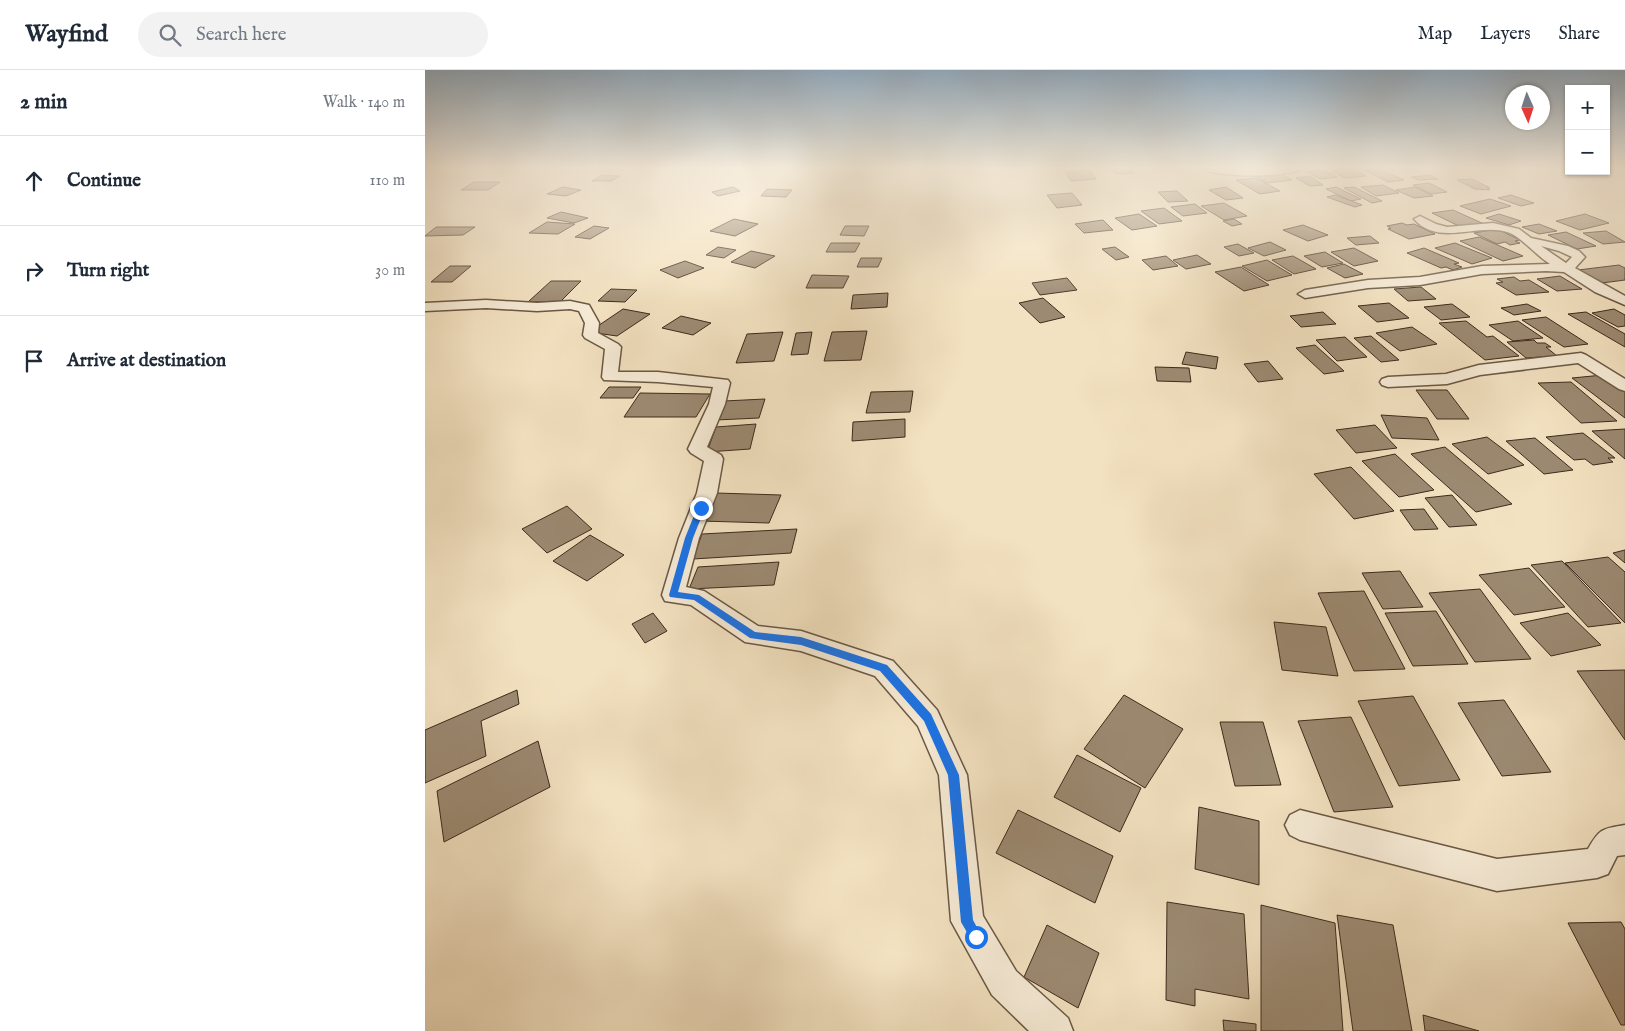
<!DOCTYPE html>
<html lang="en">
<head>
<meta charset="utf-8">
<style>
	:root { --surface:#fff; --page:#f2f2f3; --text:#1f2937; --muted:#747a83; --line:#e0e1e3 }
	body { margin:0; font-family:"IM FELL English",serif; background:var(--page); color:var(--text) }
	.controls { position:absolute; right:15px; top:15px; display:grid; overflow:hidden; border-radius:0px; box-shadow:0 1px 4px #0004 }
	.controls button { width:45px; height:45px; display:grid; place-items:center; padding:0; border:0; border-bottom:1px solid var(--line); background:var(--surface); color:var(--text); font:25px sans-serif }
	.compass { position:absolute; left:1080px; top:15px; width:45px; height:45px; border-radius:50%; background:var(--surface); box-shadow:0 1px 4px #0004; rotate:177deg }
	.stop { position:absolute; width:15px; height:15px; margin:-11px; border:4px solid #1a73e8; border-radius:50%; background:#fff }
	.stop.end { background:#1a73e8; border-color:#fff; box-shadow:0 1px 5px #0008 }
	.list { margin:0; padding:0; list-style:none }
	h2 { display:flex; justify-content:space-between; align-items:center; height:65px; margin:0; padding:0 20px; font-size:21px }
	h2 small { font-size:16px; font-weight:400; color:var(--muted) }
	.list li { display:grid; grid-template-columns:32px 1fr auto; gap:15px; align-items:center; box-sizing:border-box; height:90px; padding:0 20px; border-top:1px solid var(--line) }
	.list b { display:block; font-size:19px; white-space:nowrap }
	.list em { font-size:16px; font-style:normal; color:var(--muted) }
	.icon { flex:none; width:28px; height:28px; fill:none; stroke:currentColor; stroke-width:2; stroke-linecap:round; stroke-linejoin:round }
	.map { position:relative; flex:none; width:1200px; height:961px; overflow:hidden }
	header { display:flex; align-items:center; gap:30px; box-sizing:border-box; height:70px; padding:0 25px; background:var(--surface); border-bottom:1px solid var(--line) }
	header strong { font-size:24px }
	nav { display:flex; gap:28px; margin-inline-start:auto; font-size:18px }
	.search { width:350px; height:45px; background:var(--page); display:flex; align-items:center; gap:12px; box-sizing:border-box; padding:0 18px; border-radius:28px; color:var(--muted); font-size:19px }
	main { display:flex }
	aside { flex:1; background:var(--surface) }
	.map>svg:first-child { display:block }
</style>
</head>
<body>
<header>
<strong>Wayfind</strong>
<div class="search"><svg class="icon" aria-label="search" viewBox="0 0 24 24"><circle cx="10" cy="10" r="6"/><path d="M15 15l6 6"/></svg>Search here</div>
<nav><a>Map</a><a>Layers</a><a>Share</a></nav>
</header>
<main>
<aside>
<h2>2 min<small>Walk · 140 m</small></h2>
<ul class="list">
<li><svg class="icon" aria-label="ahead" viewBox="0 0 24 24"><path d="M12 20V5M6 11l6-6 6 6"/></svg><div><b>Continue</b></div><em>110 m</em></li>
<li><svg class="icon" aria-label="right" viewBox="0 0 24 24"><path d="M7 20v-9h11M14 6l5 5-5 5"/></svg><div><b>Turn right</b></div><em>30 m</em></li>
<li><svg class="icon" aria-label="arrive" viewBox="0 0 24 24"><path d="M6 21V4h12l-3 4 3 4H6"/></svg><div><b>Arrive at destination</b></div></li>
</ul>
</aside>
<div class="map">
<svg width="1200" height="961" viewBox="0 0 1200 961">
	<rect width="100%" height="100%" fill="#f3e2c1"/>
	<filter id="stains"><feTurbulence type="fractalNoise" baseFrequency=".004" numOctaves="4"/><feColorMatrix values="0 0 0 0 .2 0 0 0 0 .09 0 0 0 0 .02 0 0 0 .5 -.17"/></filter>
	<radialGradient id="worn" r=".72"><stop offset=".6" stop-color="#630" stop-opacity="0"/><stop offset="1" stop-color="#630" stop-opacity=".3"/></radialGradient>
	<g fill="#9c8a72" stroke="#3e2a1c">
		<polygon points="686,98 705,98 709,103 691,104"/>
		<polygon points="926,98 941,106 920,108 906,101"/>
		<polygon points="954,99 979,110 963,112 939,100"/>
		<polygon points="665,100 671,109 646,111 640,102"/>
		<polygon points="898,100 912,107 895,109 882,102"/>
		<polygon points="856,104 867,110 842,113 831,106"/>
		<polygon points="177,105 195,106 186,111 167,111"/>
		<polygon points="1005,105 1013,109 994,110 986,107"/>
		<polygon points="885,106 898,115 885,116 871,108"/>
		<polygon points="831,108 855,121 835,124 811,110"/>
		<polygon points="1047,109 1065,118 1062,118 1065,120 1050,119 1032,110"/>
		<polygon points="49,112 75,112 63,120 36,120"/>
		<polygon points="1004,113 1022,122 1006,124 988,115"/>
		<polygon points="958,115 974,123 951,126 936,117"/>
		<polygon points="138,117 156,120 141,126 122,124"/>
		<polygon points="308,117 315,121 293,126 287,122"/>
		<polygon points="801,117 818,128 801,130 784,120"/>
		<polygon points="911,117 936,129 926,131 901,119"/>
		<polygon points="929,117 957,131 947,133 919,118"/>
		<polygon points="990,117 1008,126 989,128 971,120"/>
		<polygon points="342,119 367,120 361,127 336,126"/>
		<polygon points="752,121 763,131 743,132 733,122"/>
		<polygon points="647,123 657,135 632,138 622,125"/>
		<polygon points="910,125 937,135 930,137 902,127"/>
		<polygon points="1086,125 1109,133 1096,136 1073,128"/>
		<polygon points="1065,129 1086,136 1056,144 1035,136"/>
		<polygon points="799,133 822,146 799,150 776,136"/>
		<polygon points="770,134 782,143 758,146 746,137"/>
		<polygon points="739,138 757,151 734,154 716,141"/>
		<polygon points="1028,140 1059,154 1038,158 1007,143"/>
		<polygon points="136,142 163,148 149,153 122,148"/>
		<polygon points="714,144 732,156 707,160 690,148"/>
		<polygon points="1074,144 1096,151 1084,155 1061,148"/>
		<polygon points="1160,144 1184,153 1155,160 1131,151"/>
		<polygon points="309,149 333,154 310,166 285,161"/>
		<polygon points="809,149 817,154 807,156 798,151"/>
		<polygon points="678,150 688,160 659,163 650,154"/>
		<polygon points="122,152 150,154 133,164 104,163"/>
		<polygon points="977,153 982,155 989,154 1010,164 984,169 963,159 966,158 962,156"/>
		<polygon points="1114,154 1132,161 1114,164 1097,157"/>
		<polygon points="878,155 903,165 883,171 858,160"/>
		<polygon points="169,156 184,158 165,169 150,167"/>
		<polygon points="420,156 444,156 439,166 415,165"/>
		<polygon points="11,157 50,157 38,165 0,166"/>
		<polygon points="1072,159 1095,170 1090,171 1095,173 1085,175 1080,172 1072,174 1049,163"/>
		<polygon points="1181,161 1200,172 1178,174 1158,163"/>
		<polygon points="1141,162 1171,176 1152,179 1123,165"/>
		<polygon points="945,166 954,173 931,175 922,168"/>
		<polygon points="1054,167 1098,186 1078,191 1035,171"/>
		<polygon points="845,172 861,180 839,186 823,178"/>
		<polygon points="406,173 435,173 430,182 401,182"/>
		<polygon points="1030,173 1067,188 1047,194 1010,178"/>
		<polygon points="813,174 829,183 814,186 799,177"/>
		<polygon points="293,177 311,180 299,188 281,185"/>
		<polygon points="690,177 704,187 691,190 677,179"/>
		<polygon points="929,178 953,191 929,196 906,182"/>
		<polygon points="999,178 1034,193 1029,194 1037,197 1028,200 1021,197 1016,198 982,183"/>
		<polygon points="326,181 350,186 330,198 306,192"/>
		<polygon points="900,182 918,193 897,197 879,186"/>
		<polygon points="772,185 786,194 761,199 748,190"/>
		<polygon points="741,186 753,196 728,200 717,190"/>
		<polygon points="868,186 891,199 869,204 847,190"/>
		<polygon points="436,188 457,188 453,197 432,197"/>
		<polygon points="842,190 867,205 842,211 817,196"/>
		<polygon points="260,191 279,198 253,208 235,200"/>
		<polygon points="919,194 938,204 920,208 902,198"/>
		<polygon points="1194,195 1200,198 1200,210 1177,213 1153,200"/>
		<polygon points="25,196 46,196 27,212 6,212"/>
		<polygon points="816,197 844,215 819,221 790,202"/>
		<polygon points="387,205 424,206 418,218 381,218"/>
		<polygon points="1135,206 1145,212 1157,219 1132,221 1112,209"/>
		<polygon points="1089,207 1095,211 1104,210 1124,222 1091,225 1071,213 1078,212 1072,209"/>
		<polygon points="642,208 652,220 615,225 607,213"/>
		<polygon points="126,211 156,211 135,232 103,232"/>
		<polygon points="996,217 1011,229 983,231 969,219"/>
		<polygon points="186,219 212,220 200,232 173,231"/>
		<polygon points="463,223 462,237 426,239 428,225"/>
		<polygon points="618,228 640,247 615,253 594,233"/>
		<polygon points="964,233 984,248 952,252 933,236"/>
		<polygon points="1027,234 1045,247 1016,250 999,237"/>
		<polygon points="1102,234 1116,241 1089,245 1076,238"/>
		<polygon points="198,239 225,244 192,266 164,262"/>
		<polygon points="1189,239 1200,245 1200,256 1193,257 1167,243"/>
		<polygon points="898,242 911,254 876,257 865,246"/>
		<polygon points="1161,242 1200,264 1200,277 1143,244"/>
		<polygon points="256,246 286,253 268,265 237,258"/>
		<polygon points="1121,247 1163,274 1139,277 1097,250"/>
		<polygon points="1041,251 1062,267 1068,266 1094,286 1060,290 1014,253"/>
		<polygon points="1093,251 1118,268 1088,271 1064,255"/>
		<polygon points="987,257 1012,274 975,281 951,263"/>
		<polygon points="442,261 436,290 399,291 407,262"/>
		<polygon points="358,262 349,291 311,293 322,264"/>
		<polygon points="387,262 383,284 366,285 371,263"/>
		<polygon points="946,266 974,290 956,292 929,268"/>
		<polygon points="920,267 942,287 912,291 891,270"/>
		<polygon points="1109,270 1112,273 1120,273 1126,277 1121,277 1132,286 1101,288 1082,272"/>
		<polygon points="890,275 919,301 899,304 871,278"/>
		<polygon points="761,282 793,287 791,299 757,294"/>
		<polygon points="843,291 858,309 833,312 819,294"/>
		<polygon points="730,297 764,298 766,312 732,311"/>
		<polygon points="1178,305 1200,321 1200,348 1147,308"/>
		<polygon points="1146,312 1192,351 1156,353 1113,313"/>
		<polygon points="184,317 216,317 208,328 175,328"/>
		<polygon points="991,320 1022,320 1044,349 1012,349"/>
		<polygon points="488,321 485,342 441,343 446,322"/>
		<polygon points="215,323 285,324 271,347 199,347"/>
		<polygon points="340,329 334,348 291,350 299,331"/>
		<polygon points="956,345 1002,348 1014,370 967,368"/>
		<polygon points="480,349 480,367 427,371 428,352"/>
		<polygon points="331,354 325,379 282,382 291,357"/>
		<polygon points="950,355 972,378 931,383 911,360"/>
		<polygon points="1200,359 1200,389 1167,361"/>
		<polygon points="1158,363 1190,388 1183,388 1188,392 1168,395 1160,389 1149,390 1121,367"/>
		<polygon points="1062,367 1099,395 1063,404 1027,374"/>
		<polygon points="1110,368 1148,400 1119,404 1081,371"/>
		<polygon points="1020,377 1087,434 1051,442 986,384"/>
		<polygon points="970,384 1009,420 974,427 937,391"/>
		<polygon points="926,397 969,441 929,449 889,404"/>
		<polygon points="291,423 356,425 344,453 276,451"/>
		<polygon points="1027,425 1052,455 1024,457 1000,428"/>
		<polygon points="142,436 167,459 122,483 97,459"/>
		<polygon points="999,439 1013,459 989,460 975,440"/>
		<polygon points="372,459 366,483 268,489 277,464"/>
		<polygon points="165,465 199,485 162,511 128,491"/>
		<polygon points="1200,480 1200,493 1188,483"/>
		<polygon points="1183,487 1200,502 1200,553 1140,493"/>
		<polygon points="1137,491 1196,553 1163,557 1106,495"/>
		<polygon points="354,492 349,515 264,519 273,497"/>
		<polygon points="1104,498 1140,537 1089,545 1054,505"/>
		<polygon points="975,501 998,537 958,539 937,503"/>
		<polygon points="1055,519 1106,589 1050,592 1004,523"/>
		<polygon points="939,521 980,599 929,601 893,523"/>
		<polygon points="1011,541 1043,594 988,596 960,543"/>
		<polygon points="228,543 242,561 220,573 207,554"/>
		<polygon points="1143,543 1176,575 1126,586 1095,553"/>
		<polygon points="849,552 901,557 913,606 857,600"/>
		<polygon points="1200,600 1200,670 1152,601"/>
		<polygon points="92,620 94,634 56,651 61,686 0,713 0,660"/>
		<polygon points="699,625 758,659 720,718 659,679"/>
		<polygon points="988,626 1035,710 974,716 933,631"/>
		<polygon points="1079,630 1126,702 1077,706 1033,633"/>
		<polygon points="926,647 968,737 909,742 873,651"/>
		<polygon points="795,652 838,652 856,715 810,716"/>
		<polygon points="113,671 125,717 19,772 12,721"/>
		<polygon points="652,685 716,718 695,762 629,727"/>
		<polygon points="774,737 834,751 834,815 770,799"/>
		<polygon points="593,740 688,786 670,833 571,783"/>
		<polygon points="742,832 819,844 824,929 770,919 770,936 741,930"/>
		<polygon points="836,835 910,853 918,961 836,961"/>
		<polygon points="912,845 968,855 987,961 928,961"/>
		<polygon points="1196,852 1200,859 1200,955 1196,955 1143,853"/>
		<polygon points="622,855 674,883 653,938 599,907"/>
		<polygon points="998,945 1054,961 1000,961"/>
		<polygon points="798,950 831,954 831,961 799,961"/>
	</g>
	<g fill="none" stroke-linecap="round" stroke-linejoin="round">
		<defs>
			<g id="street">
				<path d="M777,98H879C866,108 790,108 777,98Z"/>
				<path d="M995,146L1011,154L1022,157L1068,153L1094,159L1106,168L1143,176L1154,181L1160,187L1150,198L1200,226V235L1170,222L1139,202L1121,201L1057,204L995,215L943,218L880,228L873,224L880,220L943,210L995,207L1057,196L1125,194C1112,186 1098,169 1085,163C1055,151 1014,178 989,149ZM1116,176L1134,181L1147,187L1141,193Z"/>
				<polygon points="61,230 112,233 145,231 164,235 174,253 173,263 193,274 196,277 193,302 233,302 303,310 305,313 300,334 282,377 296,385 298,389 292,423 274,468 261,517 279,521 333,556 376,561 468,591 512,640 542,705 558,846 591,901 643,948 648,961 604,961 567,925 526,851 514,705 493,656 450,606 376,581 320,572 266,535 240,531 237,525 254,468 272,423 279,391 266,383 263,379 284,334 288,317 233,312 179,310 177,307 180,279 160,268 158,265 160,253 154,241 145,239 112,241 61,238 0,241 0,233"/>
				<polygon points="1156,283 1161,285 1200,309 1200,321 1194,319 1153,293 1055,305 1022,314 963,317 957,315 955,312 957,309 963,307 1021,304 1054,295"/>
				<path d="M875,740L1072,789L1163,779C1175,758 1177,759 1200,755V785L1192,786L1183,804L1172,808L1072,821L875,770L865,765L860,755L865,745Z"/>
			</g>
		</defs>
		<use href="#street" stroke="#6b5845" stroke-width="3"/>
		<use href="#street" fill="#f7ecd7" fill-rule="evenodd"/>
	</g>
	<linearGradient id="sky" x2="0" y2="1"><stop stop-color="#93adc2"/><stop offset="0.42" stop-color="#faf2e3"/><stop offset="1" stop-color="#faf2e3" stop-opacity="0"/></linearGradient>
	<rect width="1200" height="233" fill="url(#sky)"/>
	<polygon fill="#1a73e8" points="276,435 280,438 268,468 253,522 274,525 330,562 376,567 462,595 506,644 534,705 548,850 557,867 556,871 551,873 547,871 536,852 523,705 499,651 455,601 376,575 325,568 269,530 245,527 244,525 260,468 272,438"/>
	<rect width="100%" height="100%" filter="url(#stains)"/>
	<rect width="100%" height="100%" fill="url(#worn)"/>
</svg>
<div class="controls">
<button>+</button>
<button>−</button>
</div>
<svg class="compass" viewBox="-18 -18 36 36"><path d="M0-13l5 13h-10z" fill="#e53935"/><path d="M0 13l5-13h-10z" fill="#747a83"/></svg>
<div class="stop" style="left:551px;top:867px"></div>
<div class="stop end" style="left:276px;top:438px"></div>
</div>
</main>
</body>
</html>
